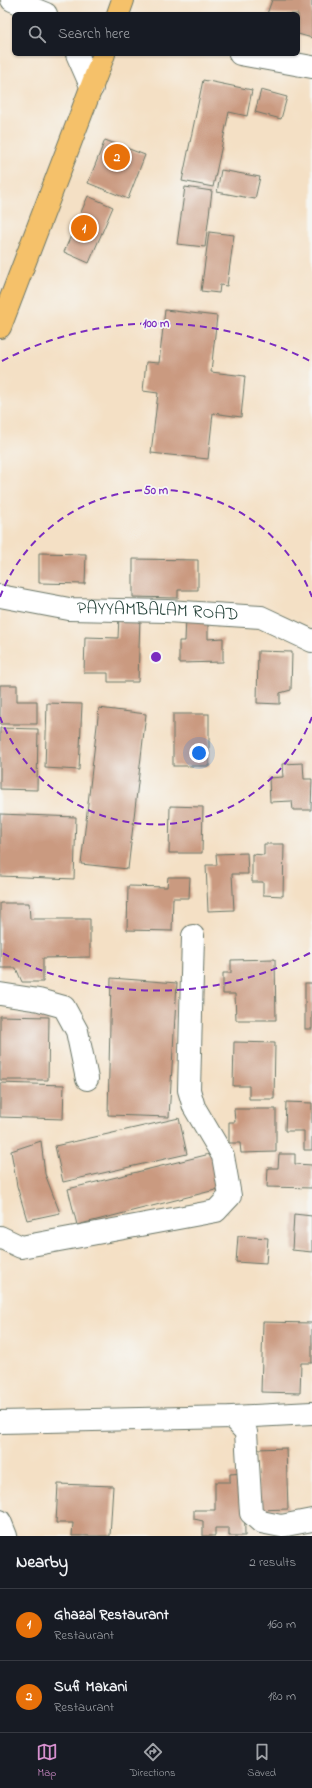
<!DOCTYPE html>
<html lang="en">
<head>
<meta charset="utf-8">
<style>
	:root { --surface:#171b24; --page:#20242c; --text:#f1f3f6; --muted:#9ea1a6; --line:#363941; --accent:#d690ce }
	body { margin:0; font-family:"Indie Flower",sans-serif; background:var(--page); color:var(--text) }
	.you { position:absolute; left:199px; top:753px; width:14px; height:14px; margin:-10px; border:3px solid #fff; border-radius:50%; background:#1a73e8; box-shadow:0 0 0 6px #1a73e833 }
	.badge { display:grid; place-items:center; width:26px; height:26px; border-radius:50%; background:var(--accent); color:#fff; font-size:13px; font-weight:700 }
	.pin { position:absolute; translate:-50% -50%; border:2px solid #fff; box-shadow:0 1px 4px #0006 }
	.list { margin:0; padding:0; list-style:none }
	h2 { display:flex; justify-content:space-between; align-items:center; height:52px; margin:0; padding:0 16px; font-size:17px }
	h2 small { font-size:13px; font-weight:400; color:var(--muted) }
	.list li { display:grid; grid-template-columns:26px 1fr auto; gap:12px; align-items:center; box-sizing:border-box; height:72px; padding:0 16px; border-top:1px solid var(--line) }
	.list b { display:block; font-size:15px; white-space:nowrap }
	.list p { margin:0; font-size:13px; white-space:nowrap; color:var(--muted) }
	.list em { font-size:13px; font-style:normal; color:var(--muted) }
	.icon { flex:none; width:22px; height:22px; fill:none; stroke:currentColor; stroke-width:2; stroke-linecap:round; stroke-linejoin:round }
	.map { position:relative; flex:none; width:312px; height:1536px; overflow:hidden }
	.search { position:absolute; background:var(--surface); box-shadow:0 1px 3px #0004; left:12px; right:12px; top:12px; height:44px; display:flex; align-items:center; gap:10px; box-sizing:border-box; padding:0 14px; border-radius:6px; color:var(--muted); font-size:15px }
	.sheet { height:196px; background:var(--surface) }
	nav { display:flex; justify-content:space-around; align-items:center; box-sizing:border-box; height:56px; border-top:1px solid var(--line); background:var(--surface); font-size:11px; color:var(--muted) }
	nav a { display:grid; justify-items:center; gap:2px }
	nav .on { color:var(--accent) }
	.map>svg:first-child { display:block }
</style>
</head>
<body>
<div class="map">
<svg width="312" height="1536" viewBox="0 0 312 1536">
	<rect width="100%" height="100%" fill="#f6f6f2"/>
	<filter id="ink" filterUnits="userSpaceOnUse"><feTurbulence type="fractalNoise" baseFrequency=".025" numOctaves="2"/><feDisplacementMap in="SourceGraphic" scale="8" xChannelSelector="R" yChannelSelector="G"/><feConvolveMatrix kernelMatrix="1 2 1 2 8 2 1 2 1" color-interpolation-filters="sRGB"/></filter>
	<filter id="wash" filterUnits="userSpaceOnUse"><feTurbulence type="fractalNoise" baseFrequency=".012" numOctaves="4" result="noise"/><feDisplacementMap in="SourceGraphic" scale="16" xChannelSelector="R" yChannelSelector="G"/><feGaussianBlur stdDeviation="0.9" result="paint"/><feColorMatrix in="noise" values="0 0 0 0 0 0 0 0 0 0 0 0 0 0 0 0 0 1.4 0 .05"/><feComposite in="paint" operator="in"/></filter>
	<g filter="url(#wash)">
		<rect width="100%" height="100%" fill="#f4e0c5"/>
		<g id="blocks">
			<g fill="#ca9a80">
				<polygon points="272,0 312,0 312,38 298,34 298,14 267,14"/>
				<polygon points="203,80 252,90 247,116 229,112 213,187 182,181"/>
				<polygon points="261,90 287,97 281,119 255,112"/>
				<polygon points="105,140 145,155 128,199 88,183"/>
				<polygon points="221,170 260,177 255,199 217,192"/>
				<polygon points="185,187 212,191 205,247 177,244"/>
				<polygon points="88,196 113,207 89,263 64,252"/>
				<polygon points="209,232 234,235 227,286 220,285 219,293 201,291"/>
				<polygon points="165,310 217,316 211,372 245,376 241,417 213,413 208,459 151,453 158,393 143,391 146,362 159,363"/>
				<polygon points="39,553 86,554 85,584 39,583"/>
				<polygon points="133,559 198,560 198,590 178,590 178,598 133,597"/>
				<polygon points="119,616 140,617 138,682 108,682 108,673 84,673 85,637 118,638"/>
				<polygon points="186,616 208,616 208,639 223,638 223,662 179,663 179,641 185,641"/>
				<polygon points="258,651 292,652 291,690 280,693 280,704 257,703"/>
				<polygon points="0,685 17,685 17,701 37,701 37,724 0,724"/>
				<polygon points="47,703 82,704 79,770 45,768"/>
				<polygon points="99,708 146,714 128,869 81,864"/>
				<rect x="173" y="714" width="36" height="52"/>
				<polygon points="0,728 38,729 37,790 0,789"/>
				<polygon points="303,763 304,779 312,779 311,810 293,810 292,801 270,802 269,778 283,777 282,764"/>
				<polygon points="170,806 203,807 202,853 169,853"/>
				<polygon points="0,814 76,817 74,879 0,876"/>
				<polygon points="264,844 284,844 283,896 263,895 263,882 252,882 252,854 264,855"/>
				<polygon points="247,853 248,874 232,874 234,910 208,911 206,865 217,865 216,854"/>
				<polygon points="168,877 190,877 189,898 173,898 172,931 127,930 128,886 167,887"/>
				<polygon points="0,903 29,903 30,919 90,919 90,957 43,958 43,982 22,982 16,968 0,968"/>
				<polygon points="275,959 276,1020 236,1020 235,994 223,994 223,973 231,973 231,960"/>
				<polygon points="111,978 177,983 169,1117 108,1115"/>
				<rect x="305" y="983" width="7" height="46"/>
				<polygon points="0,1016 49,1017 48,1080 0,1080"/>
				<polygon points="234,1042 275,1043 274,1099 249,1099 249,1086 233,1086"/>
				<polygon points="0,1083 64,1085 63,1119 0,1117"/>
				<polygon points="286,1102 312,1103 312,1150 304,1150 304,1131 285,1131"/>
				<polygon points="234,1109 276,1109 276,1152 241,1153 240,1143 229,1143 229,1122 235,1122"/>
				<polygon points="179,1118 187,1154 63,1182 55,1146"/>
				<polygon points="41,1141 45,1174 60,1213 27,1220 17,1186 11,1151"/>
				<polygon points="214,1153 223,1188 77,1225 68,1189"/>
				<polygon points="279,1154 295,1154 295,1164 312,1165 312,1188 267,1187 268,1168 278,1168"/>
				<polygon points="294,1214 312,1216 312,1252 292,1250"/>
				<polygon points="238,1236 268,1238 266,1264 236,1262"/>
				<polygon points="263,1322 312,1323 312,1363 301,1363 300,1393 261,1392"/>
				<polygon points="286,1448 288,1509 258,1510 257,1449"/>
				<polygon points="244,1473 245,1536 229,1536 229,1528 215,1528 215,1536 203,1536 203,1521 194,1519 194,1510 215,1510 215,1482 230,1482 230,1474"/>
				<polygon points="58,1484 113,1486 110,1536 72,1536 73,1523 56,1523"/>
			</g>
		</g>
	</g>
	<g filter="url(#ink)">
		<use href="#blocks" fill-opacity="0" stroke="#6a7667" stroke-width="1"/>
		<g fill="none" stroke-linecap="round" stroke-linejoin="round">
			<defs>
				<g id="minor">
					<polyline points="12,0 46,14"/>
					<polyline points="77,54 92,88"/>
					<polyline points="240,54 312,67"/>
					<path id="s1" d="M0,596L69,609L167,611L261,617L312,641"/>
					<polyline points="0,994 39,1000 64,1007 77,1031 87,1079"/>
					<polyline points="0,1237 21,1247 216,1211 230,1196 223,1156 194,1107 189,1090 193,936"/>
					<polyline points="232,1417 246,1432 251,1513 261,1522 281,1526 312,1520"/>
					<polyline points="0,1422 232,1417 312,1413"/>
					<polyline points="0,1521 6,1536"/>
				</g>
				<g id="major">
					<polyline points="118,14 123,0"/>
					<polyline points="0,327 104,54"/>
				</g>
			</defs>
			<use href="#minor" stroke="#6a7667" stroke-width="24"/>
			<use href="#major" stroke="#6a7667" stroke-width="24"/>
			<use href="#minor" stroke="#fff" stroke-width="22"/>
			<use href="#major" stroke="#f5c16b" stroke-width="22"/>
		</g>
	</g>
	<g fill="none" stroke="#7b2cbf" stroke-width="2" stroke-dasharray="7 5">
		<path d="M312 717A167 167 0 0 1 0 717M0 597A167 167 0 0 1 312 597"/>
		<path d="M310 953A334 334 0 0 1 2 953M2 361A334 334 0 0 1 310 361"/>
	</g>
	<g text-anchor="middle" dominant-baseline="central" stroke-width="3.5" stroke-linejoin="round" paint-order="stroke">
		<g font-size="18" fill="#1f3d34" stroke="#f6f6f2">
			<text stroke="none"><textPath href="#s1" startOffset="159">PAYYAMBALAM ROAD</textPath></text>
		</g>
	</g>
	<circle cx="156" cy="657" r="6" fill="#7b2cbf" stroke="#f6f6f2" stroke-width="2"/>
	<g font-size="12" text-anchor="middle" font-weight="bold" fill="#7b2cbf" stroke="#f6f6f2" stroke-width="3.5" stroke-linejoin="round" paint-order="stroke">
		<text x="156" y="327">100 m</text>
		<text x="156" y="494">50 m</text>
	</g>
</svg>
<div class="you"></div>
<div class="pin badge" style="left:84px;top:228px;background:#e8710a">1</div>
<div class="pin badge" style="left:117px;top:157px;background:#e8710a">2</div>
<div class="search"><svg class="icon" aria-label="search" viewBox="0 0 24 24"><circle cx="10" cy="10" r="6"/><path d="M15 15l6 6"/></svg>Search here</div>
</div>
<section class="sheet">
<h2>Nearby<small>2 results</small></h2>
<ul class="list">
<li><span class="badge" style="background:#e8710a">1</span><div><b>Ghazal Restaurant</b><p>Restaurant</p></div><em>160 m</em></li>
<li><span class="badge" style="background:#e8710a">2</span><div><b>Sufi Makani</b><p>Restaurant</p></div><em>180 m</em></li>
</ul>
</section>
<nav>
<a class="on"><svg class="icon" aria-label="map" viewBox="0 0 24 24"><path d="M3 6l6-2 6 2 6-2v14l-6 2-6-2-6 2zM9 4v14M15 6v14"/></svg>Map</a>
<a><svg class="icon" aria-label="directions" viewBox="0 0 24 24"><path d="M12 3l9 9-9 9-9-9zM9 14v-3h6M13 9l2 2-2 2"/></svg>Directions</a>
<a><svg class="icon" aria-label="saved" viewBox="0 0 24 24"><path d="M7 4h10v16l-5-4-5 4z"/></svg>Saved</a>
</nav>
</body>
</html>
